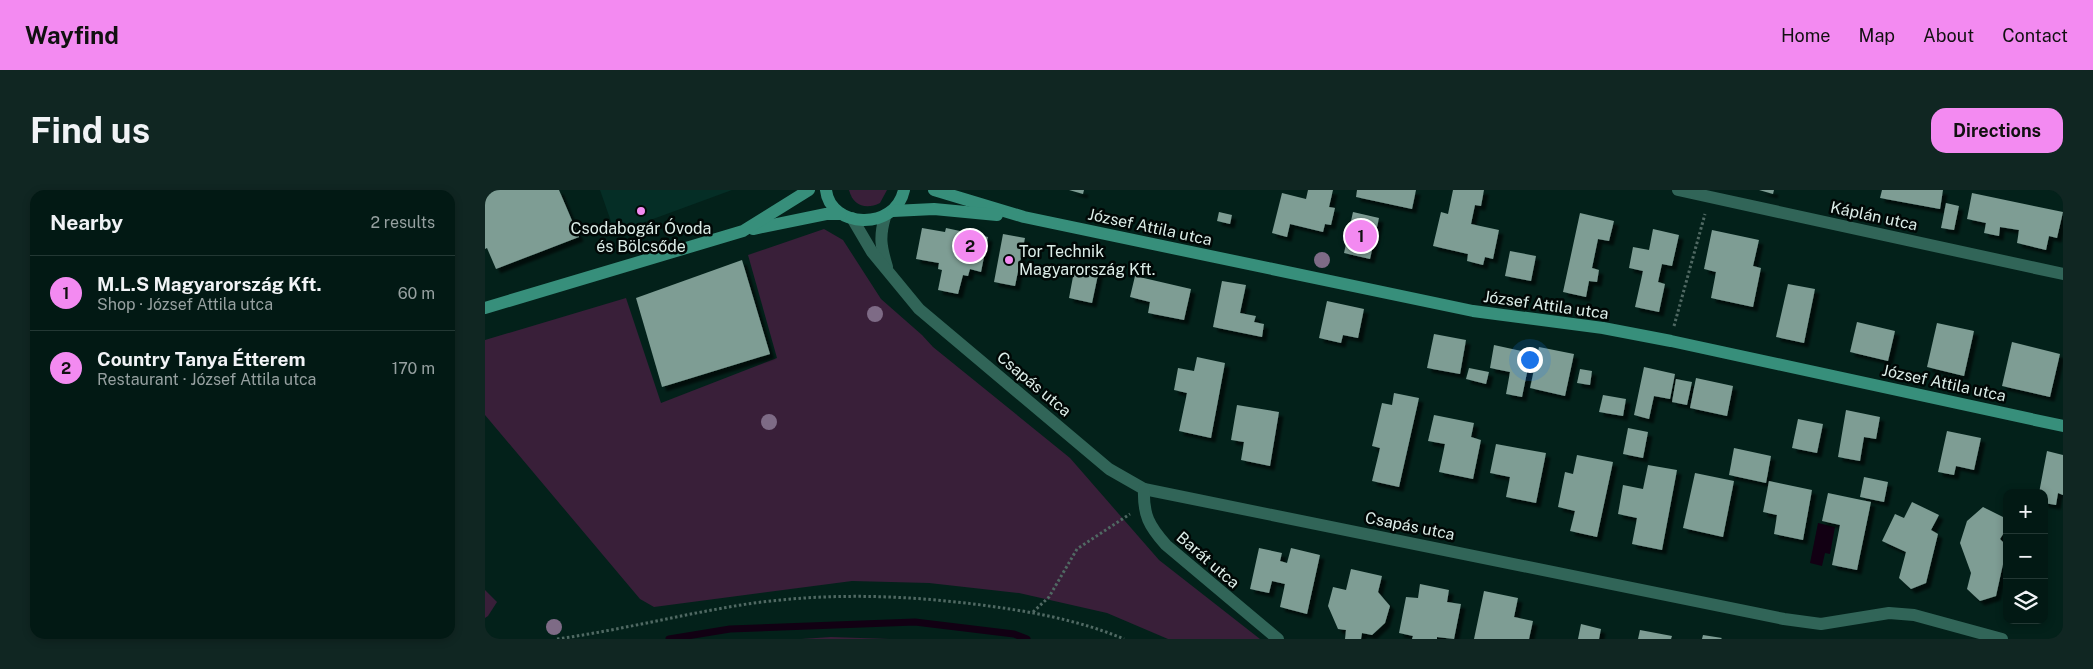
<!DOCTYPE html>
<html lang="en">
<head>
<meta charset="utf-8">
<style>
	:root { --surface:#021914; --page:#102622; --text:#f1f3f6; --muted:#96a0a0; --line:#233834; --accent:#f38af1 }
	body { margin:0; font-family:"Public Sans",sans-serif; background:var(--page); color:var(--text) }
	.controls { position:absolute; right:15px; bottom:15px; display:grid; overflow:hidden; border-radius:10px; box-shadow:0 2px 8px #0003 }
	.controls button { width:45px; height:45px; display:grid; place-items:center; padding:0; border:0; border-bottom:1px solid var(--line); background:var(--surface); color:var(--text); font:25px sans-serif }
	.you { position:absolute; left:1044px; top:169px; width:18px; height:18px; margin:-12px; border:4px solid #fff; border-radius:50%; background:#1a73e8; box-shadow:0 0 0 8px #1a73e833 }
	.badge { display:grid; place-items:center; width:32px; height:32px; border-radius:50%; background:var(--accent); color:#111; font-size:16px; font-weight:700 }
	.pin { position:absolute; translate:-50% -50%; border:2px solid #fff; box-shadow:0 1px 5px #0006 }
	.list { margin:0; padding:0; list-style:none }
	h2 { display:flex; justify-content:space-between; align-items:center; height:65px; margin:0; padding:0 20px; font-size:21px }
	h2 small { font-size:16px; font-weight:400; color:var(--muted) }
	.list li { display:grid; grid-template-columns:32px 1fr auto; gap:15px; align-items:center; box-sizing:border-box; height:75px; padding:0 20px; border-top:1px solid var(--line) }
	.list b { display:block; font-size:19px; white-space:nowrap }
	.list p { margin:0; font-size:16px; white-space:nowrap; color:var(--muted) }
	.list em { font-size:16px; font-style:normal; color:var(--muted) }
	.icon { flex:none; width:28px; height:28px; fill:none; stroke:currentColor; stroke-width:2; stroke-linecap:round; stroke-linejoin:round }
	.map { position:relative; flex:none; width:1578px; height:449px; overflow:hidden; border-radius:15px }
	header { display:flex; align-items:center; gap:30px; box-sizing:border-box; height:70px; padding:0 25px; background:var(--accent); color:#111 }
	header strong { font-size:24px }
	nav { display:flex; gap:28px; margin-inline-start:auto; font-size:18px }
	.intro { display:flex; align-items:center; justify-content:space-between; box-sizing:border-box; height:120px; padding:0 30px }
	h1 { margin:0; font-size:35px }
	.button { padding:12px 22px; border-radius:15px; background:var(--accent); color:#111; font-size:18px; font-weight:700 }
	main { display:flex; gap:30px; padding:0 30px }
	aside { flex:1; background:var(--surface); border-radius:15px; box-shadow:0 2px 8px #0003 }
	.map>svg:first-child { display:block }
</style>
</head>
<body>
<header>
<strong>Wayfind</strong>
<nav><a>Home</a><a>Map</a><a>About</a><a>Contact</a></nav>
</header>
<div class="intro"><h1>Find us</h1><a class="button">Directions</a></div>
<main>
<aside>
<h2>Nearby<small>2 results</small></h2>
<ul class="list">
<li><span class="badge">1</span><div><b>M.L.S Magyarország Kft.</b><p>Shop · József Attila utca</p></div><em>60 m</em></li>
<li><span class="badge">2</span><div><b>Country Tanya Étterem</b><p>Restaurant · József Attila utca</p></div><em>170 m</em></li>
</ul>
</aside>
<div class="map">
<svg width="1578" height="449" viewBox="0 0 1578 449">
	<defs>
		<filter id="shadow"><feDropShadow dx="4.5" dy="4.5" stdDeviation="1" flood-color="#0009"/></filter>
	</defs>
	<rect width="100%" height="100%" fill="#03211a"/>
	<polygon fill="#052e26" points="115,0 247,0 130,43"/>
	<g fill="#391f39">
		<path d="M364,0H402L395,13C381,20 368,16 364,0Z"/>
		<polygon points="339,39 358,50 396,109 437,145 448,157 585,268 674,370 775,449 683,449 622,423 534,403 444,393 367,391 169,417 155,409 0,225 0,150 141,108 176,213 292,168 263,65"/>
		<polygon points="0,400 12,412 3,426 0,428"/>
		<polygon points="346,447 405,449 316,449"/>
	</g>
	<polygon fill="#120013" points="1333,333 1350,337 1345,364 1340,363 1337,376 1325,373"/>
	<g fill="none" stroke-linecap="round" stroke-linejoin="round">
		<polyline stroke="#120013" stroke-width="7" points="184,449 245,439 430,432 529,444 542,449"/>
	</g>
	<g fill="#7e9d94" filter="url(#shadow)">
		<polygon points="0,0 74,0 94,47 11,79 2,58 0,59"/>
		<polygon points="584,0 599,0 598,4"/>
		<polygon points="823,0 848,0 844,17 850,18 846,35 840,34 838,42 805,34 802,47 787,43 797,3 821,9"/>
		<polygon points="872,0 931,0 927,19 871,7"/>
		<polygon points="968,0 999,0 996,16 990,15 986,34 1014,40 1008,69 1000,67 998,75 982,71 983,64 948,56 956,22 963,24"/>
		<polygon points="1274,0 1289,0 1288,4"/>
		<polygon points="1397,0 1458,0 1455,19 1395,8"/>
		<polygon points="1487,3 1578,22 1572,48 1564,46 1561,60 1532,53 1534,40 1515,37 1514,46 1499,43 1501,33 1482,29"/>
		<polygon points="1461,13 1474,16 1469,40 1456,38"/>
		<polygon points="734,22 747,25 745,34 732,31"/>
		<polygon points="868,22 894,28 885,69 859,63"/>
		<polygon points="1095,23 1129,31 1124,51 1113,49 1107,78 1114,80 1112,92 1104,91 1101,107 1078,102"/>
		<polygon points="437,38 460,42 461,38 503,47 496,82 485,79 483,86 478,85 473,104 453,100 457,80 453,79 454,73 431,69"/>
		<polygon points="1168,39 1194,45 1187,76 1177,74 1173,92 1180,94 1174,122 1150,117 1158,81 1144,78 1148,57 1164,60"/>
		<polygon points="1227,40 1274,50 1268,76 1276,78 1268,117 1226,108 1231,82 1219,79"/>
		<polygon points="518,44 540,48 530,96 509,92"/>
		<polygon points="1025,61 1051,66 1046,91 1020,86"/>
		<polygon points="257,70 285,164 177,197 151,108"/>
		<polygon points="590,76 614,80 607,113 584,108"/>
		<polygon points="650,86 706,99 699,130 663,123 665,112 645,107"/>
		<polygon points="737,91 761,95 755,123 771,126 769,132 779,134 777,147 728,137"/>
		<polygon points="1303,94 1330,99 1319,153 1291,147"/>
		<polygon points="842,111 879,119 873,148 858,145 856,153 834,148"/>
		<polygon points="1372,132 1410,141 1403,171 1365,162"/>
		<polygon points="1452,133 1489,141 1479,186 1442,177"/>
		<polygon points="949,144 981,150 975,184 942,178"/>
		<polygon points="1527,152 1575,164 1565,207 1517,196"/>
		<polygon points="1009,155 1046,163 1037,207 1021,204 1025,182 1005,178"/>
		<polygon points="1054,157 1089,164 1080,206 1045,198"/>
		<polygon points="712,167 740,173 726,248 694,241 702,203 689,200 693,178 709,181"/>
		<polygon points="1159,177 1190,184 1185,209 1169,206 1164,229 1149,225"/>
		<polygon points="984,178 1004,182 1001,194 981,189"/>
		<polygon points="1095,179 1107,181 1105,195 1092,193"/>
		<polygon points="1211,188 1248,196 1242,226 1205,218"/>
		<polygon points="1191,189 1207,192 1202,215 1187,212"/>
		<polygon points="909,203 934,208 914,297 887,291 895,258 887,256 897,213 907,215"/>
		<polygon points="1118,205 1141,209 1138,226 1114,222"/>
		<polygon points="752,215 794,222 785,276 756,270 759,252 746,250"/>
		<polygon points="1361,220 1395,227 1391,249 1379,247 1375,271 1353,267"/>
		<polygon points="949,225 989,233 986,247 996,250 988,289 954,282 960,254 943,251"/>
		<polygon points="1313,229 1338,234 1332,263 1307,258"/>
		<polygon points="1143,238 1163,242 1158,268 1138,264"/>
		<polygon points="1462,241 1496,248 1489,280 1471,276 1469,285 1453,282"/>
		<polygon points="1011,254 1061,263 1051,313 1021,307 1025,287 1005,283"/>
		<polygon points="1249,258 1286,266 1281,293 1244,285"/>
		<polygon points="1562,261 1578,265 1578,305 1573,303 1571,315 1559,313 1559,303 1554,303"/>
		<polygon points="1092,265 1128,272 1112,347 1085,341 1090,321 1073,317 1080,282 1088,284"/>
		<polygon points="1163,275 1192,280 1177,360 1147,354 1152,328 1133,324 1138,295 1158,299"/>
		<polygon points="1210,283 1249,291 1238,347 1198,338"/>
		<polygon points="1379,287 1403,292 1399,312 1375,307"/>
		<polygon points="1284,291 1327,300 1318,350 1289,344 1292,325 1278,322"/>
		<polygon points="1343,303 1386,312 1372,380 1347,375 1355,335 1337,331"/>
		<polygon points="1427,312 1454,325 1446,340 1453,344 1441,393 1426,399 1414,388 1421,362 1397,351 1410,324 1419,328"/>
		<polygon points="1498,317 1522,329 1522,338 1515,349 1522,356 1511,406 1495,411 1482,399 1486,383 1475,353 1482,331"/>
		<polygon points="774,358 797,363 795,371 802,373 806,358 835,365 822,424 795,417 800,394 787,391 784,403 765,399"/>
		<polygon points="866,379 897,386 893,402 905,416 900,433 887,445 877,443 876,449 860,449 861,440 853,439 843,416 848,397 861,400"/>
		<polygon points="935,394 964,400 962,412 976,414 969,449 952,447 952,449 927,449 928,446 914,443 921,407 933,408"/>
		<polygon points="999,401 1033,408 1029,427 1048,431 1044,449 989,449"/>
		<polygon points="1096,434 1116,439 1114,449 1093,449"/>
		<polygon points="1155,440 1187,446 1186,449 1153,449"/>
		<polygon points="1218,445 1237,448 1236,449 1217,449"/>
	</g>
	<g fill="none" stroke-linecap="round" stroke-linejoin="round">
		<g stroke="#506963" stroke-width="3" stroke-dasharray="2.5 2.5" stroke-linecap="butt">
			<polyline points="1189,136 1220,24"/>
			<polyline points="548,422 564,407 592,359 645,324"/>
			<path d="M72,449C136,440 198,424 262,414C345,402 428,405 511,417C554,423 599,432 639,449"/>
		</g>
		<g stroke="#316558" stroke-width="12">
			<polyline points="1193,0 1578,84"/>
			<path d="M400,27C394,47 396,57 402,77"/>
			<polyline points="367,28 387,62 434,119 624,279 659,299 1299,429 1336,434 1404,423 1429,425 1517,449"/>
			<path d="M659,299C658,325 664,336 681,355L793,449"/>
		</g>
		<g stroke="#378f7b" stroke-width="12">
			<path d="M341,0C345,38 410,42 419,0"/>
			<polyline points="449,0 539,27 988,121 1118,138 1186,151 1578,236"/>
			<polyline points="408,21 449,19 512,25"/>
			<polyline points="268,39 341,24 356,24"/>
			<polyline points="0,118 258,41 324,0"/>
		</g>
	</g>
	<g fill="#7e6b86">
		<circle cx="837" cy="70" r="8"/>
		<circle cx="390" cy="124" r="8"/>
		<circle cx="284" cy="232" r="8"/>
		<circle cx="69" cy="437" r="8"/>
	</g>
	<g fill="#f38af1" stroke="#010806" stroke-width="2">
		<circle cx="156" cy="21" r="5"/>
		<circle cx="524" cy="70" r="5"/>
	</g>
	<g text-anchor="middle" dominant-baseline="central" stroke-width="5" stroke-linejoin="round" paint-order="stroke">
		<g font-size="16" fill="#dcede8" stroke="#010806">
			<text transform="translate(1389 26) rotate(12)">Káplán utca</text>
			<text transform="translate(665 37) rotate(12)">József Attila utca</text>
			<text transform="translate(1061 115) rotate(8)">József Attila utca</text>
			<text transform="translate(1459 193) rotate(12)">József Attila utca</text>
			<text transform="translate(549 194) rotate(40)">Csapás utca</text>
			<text transform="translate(925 336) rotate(11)">Csapás utca</text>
			<text transform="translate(723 370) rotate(41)">Barát utca</text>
		</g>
		<g font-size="16" fill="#dcede8" stroke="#010806">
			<text x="156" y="38">Csodabogár Óvoda<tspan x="156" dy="18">és Bölcsőde</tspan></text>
			<text x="534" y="61" text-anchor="start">Tor Technik<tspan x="534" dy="18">Magyarország Kft.</tspan></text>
		</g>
	</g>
</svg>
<div class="controls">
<button>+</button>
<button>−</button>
<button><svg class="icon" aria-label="layers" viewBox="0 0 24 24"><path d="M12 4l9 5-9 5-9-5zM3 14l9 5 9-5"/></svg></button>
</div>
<div class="you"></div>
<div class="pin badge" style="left:876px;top:46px">1</div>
<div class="pin badge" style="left:485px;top:56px">2</div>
</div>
</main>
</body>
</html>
